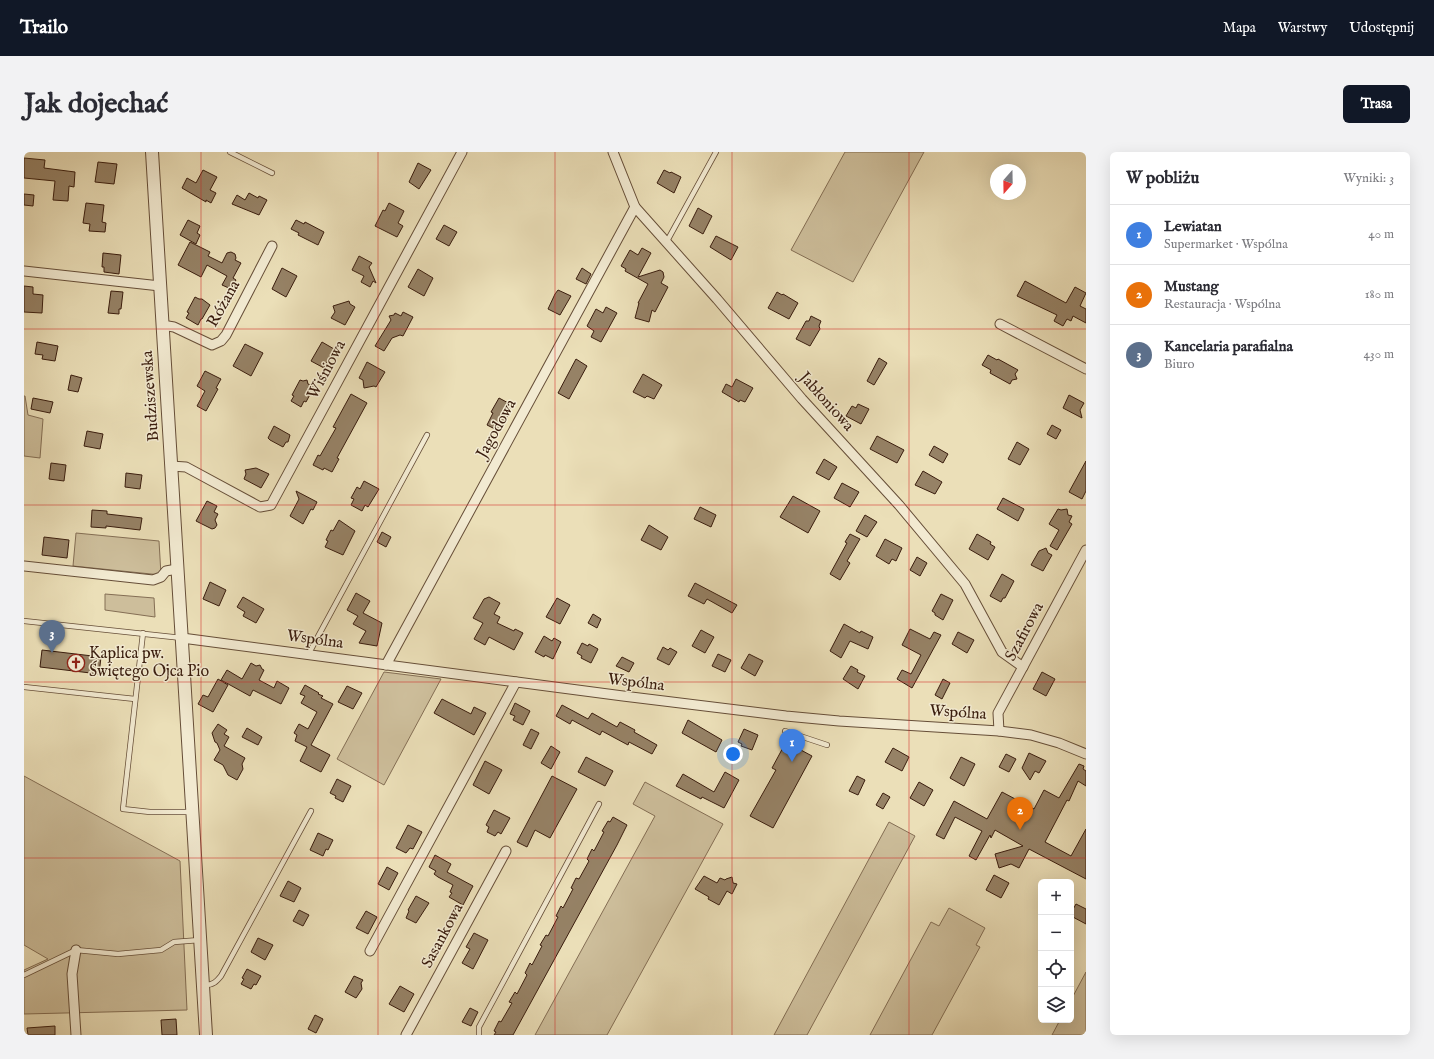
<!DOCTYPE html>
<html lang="pl">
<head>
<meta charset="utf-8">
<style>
	:root { --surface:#fff; --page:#f2f2f3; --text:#2b2b33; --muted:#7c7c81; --line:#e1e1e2; --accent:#111827 }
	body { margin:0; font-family:"IM FELL English",serif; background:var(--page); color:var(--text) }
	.controls { position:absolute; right:12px; bottom:12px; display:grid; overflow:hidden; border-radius:6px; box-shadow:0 4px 16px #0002 }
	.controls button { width:36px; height:36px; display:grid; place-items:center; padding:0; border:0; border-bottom:1px solid var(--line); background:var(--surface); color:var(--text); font:20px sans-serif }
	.compass { position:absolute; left:966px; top:12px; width:36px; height:36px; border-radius:50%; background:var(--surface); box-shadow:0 4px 16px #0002; rotate:200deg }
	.you { position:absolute; left:709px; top:602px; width:14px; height:14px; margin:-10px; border:3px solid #fff; border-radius:50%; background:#1a73e8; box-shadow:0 0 0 6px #1a73e833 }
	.badge { display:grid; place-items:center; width:26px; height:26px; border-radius:50%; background:var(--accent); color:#fff; font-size:13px; font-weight:700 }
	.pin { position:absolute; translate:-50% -33px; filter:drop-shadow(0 1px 2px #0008) }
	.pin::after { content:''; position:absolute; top:21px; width:14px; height:12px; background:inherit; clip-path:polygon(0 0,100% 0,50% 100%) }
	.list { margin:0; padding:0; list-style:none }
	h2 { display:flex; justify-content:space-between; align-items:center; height:52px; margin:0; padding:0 16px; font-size:17px }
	h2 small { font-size:13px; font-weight:400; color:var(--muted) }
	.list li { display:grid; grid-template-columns:26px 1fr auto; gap:12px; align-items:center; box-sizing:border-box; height:60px; padding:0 16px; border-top:1px solid var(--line) }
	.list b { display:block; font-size:15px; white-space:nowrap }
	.list p { margin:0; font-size:13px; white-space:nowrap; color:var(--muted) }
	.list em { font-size:13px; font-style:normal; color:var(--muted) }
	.icon { flex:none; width:22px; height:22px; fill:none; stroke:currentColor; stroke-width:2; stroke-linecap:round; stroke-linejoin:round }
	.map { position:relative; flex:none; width:1062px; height:883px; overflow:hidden; border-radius:6px }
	header { display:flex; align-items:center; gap:24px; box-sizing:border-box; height:56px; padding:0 20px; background:var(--accent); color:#fff }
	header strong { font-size:19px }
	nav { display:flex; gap:22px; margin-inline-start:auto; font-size:14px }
	.intro { display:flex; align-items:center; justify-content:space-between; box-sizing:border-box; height:96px; padding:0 24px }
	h1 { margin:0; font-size:28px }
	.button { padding:10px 18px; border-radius:6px; background:var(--accent); color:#fff; font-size:14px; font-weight:700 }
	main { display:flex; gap:24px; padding:0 24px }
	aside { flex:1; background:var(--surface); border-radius:6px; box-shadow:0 4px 16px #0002 }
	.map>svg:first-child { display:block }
</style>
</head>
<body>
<header>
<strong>Trailo</strong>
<nav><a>Mapa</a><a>Warstwy</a><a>Udostępnij</a></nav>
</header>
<div class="intro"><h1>Jak dojechać</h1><a class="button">Trasa</a></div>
<main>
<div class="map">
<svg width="1062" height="883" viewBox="0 0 1062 883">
	<rect width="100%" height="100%" fill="#ebdfb8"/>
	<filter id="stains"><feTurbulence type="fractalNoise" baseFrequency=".005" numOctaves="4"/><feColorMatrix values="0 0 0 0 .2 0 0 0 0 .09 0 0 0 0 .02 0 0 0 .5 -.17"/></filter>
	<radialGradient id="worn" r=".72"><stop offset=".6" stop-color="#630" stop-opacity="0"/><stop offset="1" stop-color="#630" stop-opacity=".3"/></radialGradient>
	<g fill="#cdbe9b" stroke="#846e54">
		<polygon points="821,0 900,0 829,130 767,98"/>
		<polygon points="0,244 1,244 4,263 19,267 16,306 0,304"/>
		<polygon points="52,381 135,389 137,423 49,414"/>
		<polygon points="81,442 130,446 131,465 81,458"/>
		<polygon points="360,520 417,527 360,633 313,607"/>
		<polygon points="0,624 156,709 163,858 0,862 0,818 24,807 0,793"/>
		<polygon points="621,630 699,672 583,883 511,883 631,664 609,652"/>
		<polygon points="865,670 891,684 783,883 750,883"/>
		<polygon points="925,756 961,776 952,793 956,795 908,883 846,883 907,770 915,774"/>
		<polygon points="1062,820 1062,883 1028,883 1036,868 1047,868 1047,848"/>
	</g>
	<g fill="#968266" stroke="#3a1d0e">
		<polygon points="0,6 21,8 20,16 51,20 50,35 45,34 44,49 29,48 31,29 0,26"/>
		<polygon points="74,10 93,12 90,32 71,30"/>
		<polygon points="394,11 407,18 395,37 385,30"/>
		<polygon points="179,18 193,25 186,38 192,41 187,51 182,48 182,50 158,36 163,26 172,31"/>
		<polygon points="640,18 646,21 647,20 657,25 650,41 633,31"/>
		<polygon points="225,41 234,46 235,44 243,48 235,63 208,52 213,43 221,48"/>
		<polygon points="0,42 10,43 9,54 0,53"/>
		<polygon points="62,51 80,53 78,70 82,71 81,80 65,79 66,72 59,71"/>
		<polygon points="365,51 380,59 374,71 379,74 373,85 351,74 359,58 361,59"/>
		<polygon points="674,56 688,64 679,82 665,74"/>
		<polygon points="164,68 176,74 173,81 176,83 172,92 156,83"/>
		<polygon points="272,68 280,72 281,70 300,80 294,93 274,83 275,81 267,77"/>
		<polygon points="420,73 433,80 425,94 412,87"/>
		<polygon points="692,84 714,95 707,108 686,95"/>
		<polygon points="166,90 186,100 184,104 198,111 203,101 207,100 211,102 212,106 211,108 217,111 209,126 212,128 207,137 198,133 203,124 183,113 177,125 154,113"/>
		<polygon points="618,96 627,101 614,125 636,118 639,120 640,125 637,131 644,135 631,160 628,158 625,170 611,166 615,151 614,151 624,132 601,119 602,117 597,114 606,98 614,103"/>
		<polygon points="79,101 97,103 95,122 80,120 80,115 78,115"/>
		<polygon points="335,104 348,111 345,115 352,131 349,129 346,135 337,130 340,124 328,118"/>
		<polygon points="258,116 273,124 262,145 248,137"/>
		<polygon points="558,116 567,122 562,132 552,127"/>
		<polygon points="394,117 409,126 400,144 384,135"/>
		<polygon points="1001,129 1042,151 1051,135 1062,141 1056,154 1062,157 1062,171 1049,164 1047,169 1043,167 1039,174 1030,169 1033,163 993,144"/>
		<polygon points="0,134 9,135 9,142 19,143 18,161 0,160"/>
		<polygon points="534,138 547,144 536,163 524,157 531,142"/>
		<polygon points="87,139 99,140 97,157 95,157 95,162 84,161"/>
		<polygon points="753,140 758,143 759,142 774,151 765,167 744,156"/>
		<polygon points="171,145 175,147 178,147 186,153 178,167 177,167 174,173 162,166 165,161 163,160"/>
		<polygon points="325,149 326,152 331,155 321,173 307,166 311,160 309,154"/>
		<polygon points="582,155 593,161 577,190 567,185 570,179 563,174 572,157 579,161"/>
		<polygon points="379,160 389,165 379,184 376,183 368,186 360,199 351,194 367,168 365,164 370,163 371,161 377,164"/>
		<polygon points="787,164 797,169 795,174 796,177 786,194 772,187 782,169 785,169"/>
		<polygon points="13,190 34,194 31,209 18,207 19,203 11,202"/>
		<polygon points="298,190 310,197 300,216 287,209"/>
		<polygon points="221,192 239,201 227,224 209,214"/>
		<polygon points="964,203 973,208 974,207 994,218 991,222 993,227 988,228 986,232 966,221 967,218 958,213"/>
		<polygon points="855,206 863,211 850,233 843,229"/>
		<polygon points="552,207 563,214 545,247 534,241"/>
		<polygon points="343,210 361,220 352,235 350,234 340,236 339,228 335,226"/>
		<polygon points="181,219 197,227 192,236 194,237 182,259 173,254 181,239 173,234"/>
		<polygon points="619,222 638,233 630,247 623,244 621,246 609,240"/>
		<polygon points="47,223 58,226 54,240 44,238"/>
		<polygon points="712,227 729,236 721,250 716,248 715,250 698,240 702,232 708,235"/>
		<polygon points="276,228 279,229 283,228 284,232 290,235 282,250 280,249 277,255 267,249 270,244 268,243"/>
		<polygon points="327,242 343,251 313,306 315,307 308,320 300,316 299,318 289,313 294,303 296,304 312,276 309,275"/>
		<polygon points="1045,243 1060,251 1056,258 1058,266 1039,256"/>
		<polygon points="9,246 29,250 26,261 7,257"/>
		<polygon points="475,246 488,253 483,262 484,263 475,279 463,273 469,261 467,260"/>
		<polygon points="834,252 845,257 837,272 822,264 828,254 832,256"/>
		<polygon points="1028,273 1037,278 1032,287 1023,282"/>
		<polygon points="250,274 266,283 264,290 262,290 259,295 246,288 244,286"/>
		<polygon points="63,279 79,282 76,297 60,294"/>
		<polygon points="853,284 880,298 873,311 846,297"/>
		<polygon points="993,290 1005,297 996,313 984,307"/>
		<polygon points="910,294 924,302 919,311 905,303"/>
		<polygon points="800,307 813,315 805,328 792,321"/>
		<polygon points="1062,309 1062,339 1058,347 1045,340"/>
		<polygon points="27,311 42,313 40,329 25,327"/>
		<polygon points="232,316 245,322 237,336 220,327 222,322 221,318"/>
		<polygon points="899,319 918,330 911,342 891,333"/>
		<polygon points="102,321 118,323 116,337 101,335"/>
		<polygon points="340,329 355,337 344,355 341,353 338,359 327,353 330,347 327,346 333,335 336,337"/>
		<polygon points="818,331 835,340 826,355 810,346"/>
		<polygon points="272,339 293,350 289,358 287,357 279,372 266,364 275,347"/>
		<polygon points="769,344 796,359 784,381 756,365"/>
		<polygon points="979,346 1000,357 994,369 973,357"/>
		<polygon points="183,349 193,354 190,360 194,362 191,368 193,373 191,376 188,377 172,369"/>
		<polygon points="676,355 692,363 687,375 670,367"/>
		<polygon points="1034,357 1037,358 1043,357 1044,363 1048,364 1045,370 1048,372 1033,398 1026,394 1035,378 1025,372"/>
		<polygon points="68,358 83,359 83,362 118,366 116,378 82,374 82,376 67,375"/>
		<polygon points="841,363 853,370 843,385 832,379"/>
		<polygon points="315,368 331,379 319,403 301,395 304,389 302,388 307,378 309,379"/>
		<polygon points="625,373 644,385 637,398 617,388"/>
		<polygon points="358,380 367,385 362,395 353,390"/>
		<polygon points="826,382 836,387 823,409 826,411 816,428 806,422 823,391 821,390"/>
		<polygon points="953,382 967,390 966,392 971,395 964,408 945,397"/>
		<polygon points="20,385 45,388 43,406 18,403"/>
		<polygon points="861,387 878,396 872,409 868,407 865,412 852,404"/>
		<polygon points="1022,396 1024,401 1028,403 1019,419 1007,413 1015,399"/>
		<polygon points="893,405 903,411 896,424 886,418"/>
		<polygon points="978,422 990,429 981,446 979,446 977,450 966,444"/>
		<polygon points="186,430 202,438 195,454 179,447"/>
		<polygon points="671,431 713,453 708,461 683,447 680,452 664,444"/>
		<polygon points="332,441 346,449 339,461 358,471 353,494 335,491 342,479 329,472 334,464 323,458"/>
		<polygon points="917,442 929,448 919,468 911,463 911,461 908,459"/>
		<polygon points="219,445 240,457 232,471 219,464 221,460 213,455"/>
		<polygon points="465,445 476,451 470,462 476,465 473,471 490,479 491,477 499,481 490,498 465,485 461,493 450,487 459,471 449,466 460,447"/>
		<polygon points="533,446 546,453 536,472 522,465"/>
		<polygon points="569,462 577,467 573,476 564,471"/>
		<polygon points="820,472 836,481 837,479 849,485 844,497 826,489 817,506 806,499"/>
		<polygon points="886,477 906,487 910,480 917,483 888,536 873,527 878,518 887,522 897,503 878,493"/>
		<polygon points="677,478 690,485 681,501 668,494"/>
		<polygon points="934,480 950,488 943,501 928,492"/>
		<polygon points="520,484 528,489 530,486 537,490 529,507 521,503 520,505 511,500"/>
		<polygon points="558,491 564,494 565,492 574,497 567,511 557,506 558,504 553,501"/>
		<polygon points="639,495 644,498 646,496 653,500 645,513 633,507"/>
		<polygon points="18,498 77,505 75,522 16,515"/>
		<polygon points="694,502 707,508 701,520 688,514"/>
		<polygon points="725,502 739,509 731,524 717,516"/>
		<polygon points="598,505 610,511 605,520 592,514"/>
		<polygon points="227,511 232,514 236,513 238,517 240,518 235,528 250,536 253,529 265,536 257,552 229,538 226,544 197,528 203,518 218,527"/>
		<polygon points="827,514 834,518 833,520 841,524 834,537 819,527"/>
		<polygon points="1018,520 1031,527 1022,544 1009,537"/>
		<polygon points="194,527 204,533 189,560 174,552 179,543 184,545"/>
		<polygon points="919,527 926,531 918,547 911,543"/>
		<polygon points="281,533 295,541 294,542 299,544 297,546 309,552 287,593 306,603 297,620 276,609 283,595 271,589 273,583 270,581 275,572 284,577 293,560 277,551 281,544 276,542"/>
		<polygon points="323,534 338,541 329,557 314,550"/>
		<polygon points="418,547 447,562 450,555 462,561 450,583 410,561"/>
		<polygon points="491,551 506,559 499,573 489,568 491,564 486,562"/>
		<polygon points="538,553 564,567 568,561 593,575 596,570 611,578 610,580 633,593 628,602 605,590 604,593 578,579 576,583 548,568 546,572 532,564"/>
		<polygon points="664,568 698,588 692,600 658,581"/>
		<polygon points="194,572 203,578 200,582 205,585 200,594 221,606 218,612 219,617 213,628 204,623 199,613 190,608 196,598 193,591 191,590 188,581"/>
		<polygon points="223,576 238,585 234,593 218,585"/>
		<polygon points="507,577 515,581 507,597 499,593"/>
		<polygon points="720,577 734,583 728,598 717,594 718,592 714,590"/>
		<polygon points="762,590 788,604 749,676 726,664 752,618 748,616"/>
		<polygon points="527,594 536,600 527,617 517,611"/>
		<polygon points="869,596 885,605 878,619 861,610"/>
		<polygon points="1005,601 1022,609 1015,621 1011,619 1006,628 998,616"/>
		<polygon points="982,602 992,607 985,620 975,615"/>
		<polygon points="562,605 589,619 581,634 554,620"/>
		<polygon points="937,605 951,612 940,634 926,626"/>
		<polygon points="461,609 478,618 465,642 449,633"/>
		<polygon points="1055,612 1060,614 1059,617 1062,619 1062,634 1054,629 1045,649 1043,648 1021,690 1047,704 1062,677 1062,727 1005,697 995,716 987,712 975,716 971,702 999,694 971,678 967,686 966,683 952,708 945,704 958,679 931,665 920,687 912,683 930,649 963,667 978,640 1010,657 1020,638 1035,646"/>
		<polygon points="701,620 715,628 700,656 678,645 677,647 652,634 659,622 690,640"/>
		<polygon points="528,624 553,637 526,686 511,678 503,695 493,690"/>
		<polygon points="833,624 841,628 834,643 825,639"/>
		<polygon points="313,627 327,634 319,650 311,646 312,644 306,641"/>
		<polygon points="895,630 909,638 900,654 886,646"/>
		<polygon points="859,641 866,645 859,657 852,653"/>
		<polygon points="470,658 486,666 477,682 474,680 471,684 463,680 465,675 462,673"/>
		<polygon points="589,665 603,673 593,693 489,883 470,883 472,880 470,879 475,869 477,870 488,851 485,850 491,840 493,842 503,823 501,821 506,811 508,813 518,794 516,793 522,783 524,784 534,765 532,764 537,754 539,756 549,737 547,736 552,726 555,727 565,709 563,707 568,697 570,699 580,680 578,679 584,669 586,670"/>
		<polygon points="384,673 398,680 389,697 386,696 382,701 372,696"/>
		<polygon points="294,681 309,688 304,698 302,697 299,704 286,698"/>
		<polygon points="411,703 427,712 423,720 449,734 439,753 425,745 428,741 426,740 429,733 414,725 410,722 412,719 405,715"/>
		<polygon points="363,715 374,721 365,738 354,732"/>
		<polygon points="970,723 985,731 977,746 962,738"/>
		<polygon points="680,724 693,731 696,726 701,728 702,727 708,725 709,731 713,732 708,742 703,739 695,753 684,747 685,745 671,737"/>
		<polygon points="264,729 277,736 270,750 256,744"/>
		<polygon points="392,744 405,751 392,771 382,766 385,759 384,758"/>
		<polygon points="1052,752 1062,757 1062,772 1047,764 1047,761"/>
		<polygon points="275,758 285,763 279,774 269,769"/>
		<polygon points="342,759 353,765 344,782 332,776"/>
		<polygon points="450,781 464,788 449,817 438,811 446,797 442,795"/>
		<polygon points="234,786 249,793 241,808 227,800"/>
		<polygon points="223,817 237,824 232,833 230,832 227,837 217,832 220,827 218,826"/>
		<polygon points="330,824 339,828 337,831 338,837 332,846 321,840"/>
		<polygon points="376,834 390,842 380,860 365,852"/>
		<polygon points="446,856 454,860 447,874 438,870"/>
		<polygon points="291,863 299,867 292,881 284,877"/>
		<polygon points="152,867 153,883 138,883 137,868"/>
		<polygon points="31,874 31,883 4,883 3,876"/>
	</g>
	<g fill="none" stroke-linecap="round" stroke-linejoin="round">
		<defs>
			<g id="service">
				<polyline points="206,0 248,21"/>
				<polyline points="642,91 692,0"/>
				<polyline points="0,469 158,486"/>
				<polyline points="119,481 99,657 126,660 168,660"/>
				<polyline points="284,503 403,283"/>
				<polyline points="0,535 111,547"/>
				<polyline points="761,579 803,593"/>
				<polyline points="0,823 52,798 94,802 137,798 150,790 176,788"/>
				<path d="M181,833C189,833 192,830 197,824L287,659"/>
				<polyline points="455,883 455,875 575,652"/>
			</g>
			<g id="minor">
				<polyline points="589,0 611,55 693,147 778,247 875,353 941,432 978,500 999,515"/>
				<polyline points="0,119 136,134"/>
				<polyline points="976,172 1062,217"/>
				<polyline points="138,173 150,175 188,193 197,189 202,183 248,94"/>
				<polyline points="147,314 162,315 236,355 247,353 438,0"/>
				<polyline points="0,414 129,428 137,425 142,419 153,417"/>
				<polyline points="158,486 599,544 762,564 815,569 975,579 1007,583 1035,591 1062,602"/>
				<polyline points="362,513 611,55"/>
				<polyline points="975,579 974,561 1062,398"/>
				<polyline points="52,798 48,822 52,883"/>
				<polyline points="346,799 492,530"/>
				<polyline points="382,883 482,699"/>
			</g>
			<polyline id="tertiary" points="128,0 182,883"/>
		</defs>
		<use href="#service" stroke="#664e38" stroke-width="6"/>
		<use href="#minor" stroke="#664e38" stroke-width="11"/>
		<use href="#tertiary" stroke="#664e38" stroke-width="14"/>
		<use href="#service" stroke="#f2ead1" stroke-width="4.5"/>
		<use href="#minor" stroke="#f2ead1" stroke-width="9"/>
		<use href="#tertiary" stroke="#f2ead1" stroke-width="12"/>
	</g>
	<path fill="none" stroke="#d62828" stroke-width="1" stroke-opacity="0.55" d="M177,0V883M354,0V883M531,0V883M708,0V883M885,0V883M0,177H1062M0,353H1062M0,530H1062M0,706H1062"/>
	<defs>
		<symbol id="church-ring" viewBox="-11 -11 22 22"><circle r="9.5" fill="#f2ead1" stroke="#8f2418" stroke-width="1.5"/><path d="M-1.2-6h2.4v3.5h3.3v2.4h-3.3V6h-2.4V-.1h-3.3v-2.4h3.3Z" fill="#8f2418"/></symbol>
	</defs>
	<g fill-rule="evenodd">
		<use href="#church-ring" x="42" y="501" width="20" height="20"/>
	</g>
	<g text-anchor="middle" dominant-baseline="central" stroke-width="3" stroke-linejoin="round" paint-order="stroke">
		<g font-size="16" fill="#3a1d0e" stroke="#f2ead1">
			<text transform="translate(200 152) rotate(-61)">Różana</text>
			<text transform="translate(303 218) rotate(-62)">Wiśniowa</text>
			<text transform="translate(127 244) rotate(-94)">Budziszewska</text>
			<text transform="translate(802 250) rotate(48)">Jabłoniowa</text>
			<text transform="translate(473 277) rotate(-61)">Jagodowa</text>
			<text transform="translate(1001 480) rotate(-62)">Szafirowa</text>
			<text transform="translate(291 488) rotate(8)">Wspólna</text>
			<text transform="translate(612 531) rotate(7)">Wspólna</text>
			<text transform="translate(934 561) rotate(4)">Wspólna</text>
			<text transform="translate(419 784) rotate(-62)">Sasankowa</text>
		</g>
		<g font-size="16" fill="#3a1d0e" stroke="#f2ead1" text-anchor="start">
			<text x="65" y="502">Kaplica pw.<tspan x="65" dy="18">Świętego Ojca Pio</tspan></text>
		</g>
	</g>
	<rect width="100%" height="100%" filter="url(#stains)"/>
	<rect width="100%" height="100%" fill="url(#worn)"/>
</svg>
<div class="controls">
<button>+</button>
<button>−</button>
<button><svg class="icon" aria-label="locate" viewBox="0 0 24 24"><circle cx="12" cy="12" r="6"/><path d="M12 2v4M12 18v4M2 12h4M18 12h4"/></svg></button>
<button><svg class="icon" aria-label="layers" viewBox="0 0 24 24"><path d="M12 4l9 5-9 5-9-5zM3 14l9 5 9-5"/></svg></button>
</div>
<svg class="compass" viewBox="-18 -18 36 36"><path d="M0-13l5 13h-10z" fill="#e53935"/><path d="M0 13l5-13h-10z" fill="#7c7c81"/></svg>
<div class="you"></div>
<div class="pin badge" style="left:768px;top:610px;background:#3f7fe0">1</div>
<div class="pin badge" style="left:996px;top:678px;background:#e8710a">2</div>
<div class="pin badge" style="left:28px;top:501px;background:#5c6f8a">3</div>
</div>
<aside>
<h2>W pobliżu<small>Wyniki: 3</small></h2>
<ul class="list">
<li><span class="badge" style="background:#3f7fe0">1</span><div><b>Lewiatan</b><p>Supermarket · Wspólna</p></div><em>40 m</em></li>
<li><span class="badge" style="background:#e8710a">2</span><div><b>Mustang</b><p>Restauracja · Wspólna</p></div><em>180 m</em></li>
<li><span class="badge" style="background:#5c6f8a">3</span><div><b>Kancelaria parafialna</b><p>Biuro</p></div><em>430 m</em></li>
</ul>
</aside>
</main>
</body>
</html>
